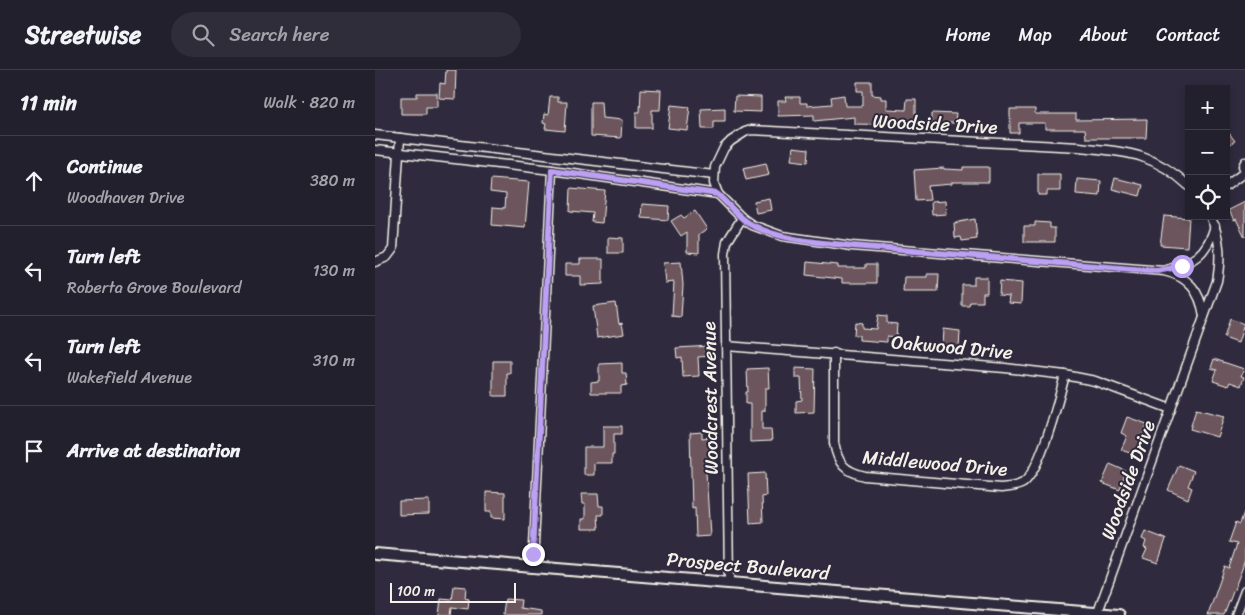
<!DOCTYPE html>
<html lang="en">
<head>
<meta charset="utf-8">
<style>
	:root { --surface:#23202e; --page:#2f2d3a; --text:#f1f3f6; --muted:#a3a3aa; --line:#403e4a }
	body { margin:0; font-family:Sriracha,sans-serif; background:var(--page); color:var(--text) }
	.controls { position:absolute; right:15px; top:15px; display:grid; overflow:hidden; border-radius:0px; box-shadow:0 2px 8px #0003 }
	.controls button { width:45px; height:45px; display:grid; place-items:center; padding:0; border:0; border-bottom:1px solid var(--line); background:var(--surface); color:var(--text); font:25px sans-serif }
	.scale { position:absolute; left:15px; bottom:12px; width:126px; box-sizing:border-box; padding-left:5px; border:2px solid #f4f1e8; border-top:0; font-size:14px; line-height:18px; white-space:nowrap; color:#f4f1e8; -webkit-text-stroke:4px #2f2a3d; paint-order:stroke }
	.stop { position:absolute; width:15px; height:15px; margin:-11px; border:4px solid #bca0f2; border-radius:50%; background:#fff }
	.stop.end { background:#bca0f2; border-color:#fff; box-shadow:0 1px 5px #0008 }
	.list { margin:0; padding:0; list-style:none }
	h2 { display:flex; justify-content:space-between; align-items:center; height:65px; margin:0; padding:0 20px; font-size:21px }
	h2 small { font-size:16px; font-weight:400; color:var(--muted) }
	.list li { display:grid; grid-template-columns:32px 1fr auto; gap:15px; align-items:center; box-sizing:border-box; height:90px; padding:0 20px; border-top:1px solid var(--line) }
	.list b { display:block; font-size:19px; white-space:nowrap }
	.list p { margin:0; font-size:16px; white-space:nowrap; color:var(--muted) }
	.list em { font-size:16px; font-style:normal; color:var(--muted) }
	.icon { flex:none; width:28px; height:28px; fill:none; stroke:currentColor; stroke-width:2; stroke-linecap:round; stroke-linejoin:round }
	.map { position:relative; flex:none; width:870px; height:545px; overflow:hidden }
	header { display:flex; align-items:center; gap:30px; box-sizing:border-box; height:70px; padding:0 25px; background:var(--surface); border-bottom:1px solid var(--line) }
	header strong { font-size:24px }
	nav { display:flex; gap:28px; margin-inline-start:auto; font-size:18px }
	.search { width:350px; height:45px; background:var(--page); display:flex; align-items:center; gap:12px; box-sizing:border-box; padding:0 18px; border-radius:28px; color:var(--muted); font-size:19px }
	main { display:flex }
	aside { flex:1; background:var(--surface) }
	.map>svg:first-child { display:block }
</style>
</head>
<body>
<header>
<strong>Streetwise</strong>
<div class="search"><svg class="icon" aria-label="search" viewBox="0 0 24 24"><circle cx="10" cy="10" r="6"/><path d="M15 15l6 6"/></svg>Search here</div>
<nav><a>Home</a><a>Map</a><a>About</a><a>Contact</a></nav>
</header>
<main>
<aside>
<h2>11 min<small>Walk · 820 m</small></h2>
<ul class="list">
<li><svg class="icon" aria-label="ahead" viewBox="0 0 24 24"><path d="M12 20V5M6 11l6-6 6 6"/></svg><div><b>Continue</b><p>Woodhaven Drive</p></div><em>380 m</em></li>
<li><svg class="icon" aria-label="left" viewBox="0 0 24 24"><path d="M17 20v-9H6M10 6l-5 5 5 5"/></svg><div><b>Turn left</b><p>Roberta Grove Boulevard</p></div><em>130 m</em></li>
<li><svg class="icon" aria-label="left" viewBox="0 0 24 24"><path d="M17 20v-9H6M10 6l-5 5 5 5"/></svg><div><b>Turn left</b><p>Wakefield Avenue</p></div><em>310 m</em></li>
<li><svg class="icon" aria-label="arrive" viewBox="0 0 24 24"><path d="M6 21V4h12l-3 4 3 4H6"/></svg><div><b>Arrive at destination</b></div></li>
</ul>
</aside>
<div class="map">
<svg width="870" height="545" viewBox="0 0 870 545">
	<rect width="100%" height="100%" fill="#2f2a3d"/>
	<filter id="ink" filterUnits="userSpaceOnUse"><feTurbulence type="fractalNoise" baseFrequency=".02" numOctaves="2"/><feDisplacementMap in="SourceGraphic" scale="10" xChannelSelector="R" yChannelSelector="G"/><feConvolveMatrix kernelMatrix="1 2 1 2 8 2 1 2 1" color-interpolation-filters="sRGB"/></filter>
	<g filter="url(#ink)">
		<g fill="#6c555d" stroke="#f4f1e8">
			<polygon points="71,0 81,0 80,29 64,28 65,13 70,14"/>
			<polygon points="482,12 497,12 497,25 506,26 506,29 511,29 511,39 531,40 532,29 541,29 541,52 527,51 527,55 479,54 479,47 439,51 439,45 403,46 403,31 411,31 410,27 425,27 425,33 432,33 432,36 457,34 456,27 469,25 470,36 488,36 488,21 482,21"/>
			<polygon points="266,19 286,20 285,40 277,40 277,58 261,58 261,42 265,42"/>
			<polygon points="42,23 62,23 62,37 51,37 51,44 26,44 26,27 42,27"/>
			<polygon points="360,26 386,27 386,42 359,41"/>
			<polygon points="175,27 183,27 183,32 192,32 190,61 170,59 171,54 168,53 169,44 173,45"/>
			<polygon points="216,32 226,32 227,48 247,50 246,68 216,66"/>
			<polygon points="296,35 315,37 312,60 293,58"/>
			<polygon points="350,38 350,51 339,51 339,59 327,59 326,39"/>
			<polygon points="635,39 660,39 660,44 701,44 701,50 772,49 771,68 711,68 710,59 670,59 670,53 644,53 644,63 635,63"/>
			<polygon points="557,43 581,44 580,53 572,53 572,57 557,56"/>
			<polygon points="851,59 860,71 851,77"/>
			<polygon points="418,77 434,79 433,92 416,90"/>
			<polygon points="391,93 394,105 371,110 368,98"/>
			<polygon points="588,97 614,97 614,112 577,112 577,114 553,116 555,130 541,131 539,100 569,98 569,99 588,100"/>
			<polygon points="663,104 685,104 685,121 672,121 672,125 663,125"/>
			<polygon points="740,108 768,115 765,126 737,119"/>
			<polygon points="116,109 154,112 150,158 117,155 118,137 130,138 131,124 115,122"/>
			<polygon points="702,109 726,111 725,126 701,124"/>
			<polygon points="196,118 230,121 227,153 217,152 218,143 195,141"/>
			<polygon points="394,128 396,140 381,143 379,131"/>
			<polygon points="570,131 571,144 557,145 556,132"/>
			<polygon points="870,132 870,167 861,149 859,150 854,140"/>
			<polygon points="267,134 294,136 293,150 266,148"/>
			<polygon points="320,141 332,159 324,164 324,183 312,182 312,162 306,166 296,151 306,145 309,148"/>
			<polygon points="789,146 814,148 812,177 785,175"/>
			<polygon points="600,149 602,169 587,171 586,167 580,168 579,153"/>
			<polygon points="660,152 675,153 675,158 680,158 680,172 649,172 649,156 660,156"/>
			<polygon points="233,167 248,168 248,183 233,183"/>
			<polygon points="205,189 228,189 228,214 205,215 205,206 190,206 190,194 205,194"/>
			<polygon points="306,192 308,215 306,247 297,246 299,212 290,213 288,193"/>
			<polygon points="432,192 463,195 463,198 491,198 491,194 502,194 502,213 467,213 467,209 431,205"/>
			<polygon points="552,204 564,204 563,222 528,222 529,207 552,207"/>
			<polygon points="599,207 612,207 612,223 608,223 608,232 595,232 594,236 587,236 587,215 599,215"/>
			<polygon points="625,211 647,213 646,234 633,233 634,226 624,225"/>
			<polygon points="241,233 244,254 247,253 249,264 222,268 218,236"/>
			<polygon points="503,245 512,246 512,253 522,254 521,267 512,266 512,272 484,270 484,265 479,265 480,252 487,253 487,258 501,259"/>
			<polygon points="855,249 869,254 863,273 849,268"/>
			<polygon points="568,259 585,261 584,278 567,276"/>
			<polygon points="337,276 337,286 323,287 324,306 308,307 307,287 302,288 301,278"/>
			<polygon points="839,289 869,299 866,306 869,307 866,316 855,312 853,316 838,311 842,300 836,298"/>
			<polygon points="118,291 135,291 135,303 132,303 132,326 118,326"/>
			<polygon points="247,293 247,303 251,303 252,315 246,316 246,323 216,323 216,312 224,311 224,294"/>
			<polygon points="393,298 394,318 390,318 390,341 387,341 387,359 396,359 397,371 375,372 375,334 371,334 371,322 373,322 372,299"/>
			<polygon points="420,298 440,299 439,342 421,343 421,331 427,330 426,308 420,308"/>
			<polygon points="821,339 849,346 842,367 815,359"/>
			<polygon points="752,347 772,354 761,385 746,380 752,366 746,363"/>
			<polygon points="228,356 247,356 247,364 239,364 239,384 237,384 237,393 219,393 219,405 209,405 209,377 228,377"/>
			<polygon points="327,362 327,368 335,367 336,380 333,380 333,402 331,402 335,466 321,467 320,438 317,439 315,363"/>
			<polygon points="735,394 751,401 745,420 727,413"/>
			<polygon points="804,395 819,401 813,416 817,418 813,429 793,420"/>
			<polygon points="390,403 391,426 387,427 388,452 375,453 373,404"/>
			<polygon points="111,422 130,423 130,449 116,448 116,442 111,442"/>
			<polygon points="206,424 223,424 224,436 228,436 228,445 223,445 224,459 206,459 206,449 210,449 210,434 207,434"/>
			<polygon points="54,430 54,444 24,445 24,431"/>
			<polygon points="869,442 870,489 867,499 849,545 833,545 850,496 854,498 862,474 854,472 861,452 865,454"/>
			<polygon points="770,461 791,469 783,493 768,488 772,479 769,478 771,471 767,469"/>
			<polygon points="79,516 91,517 90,528 94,529 93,539 77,537 76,545 64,545 66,529 77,530"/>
			<polygon points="130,529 146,530 145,538 166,541 166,545 128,545"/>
		</g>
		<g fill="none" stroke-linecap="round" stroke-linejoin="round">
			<defs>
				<g id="street">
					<polyline points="0,65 339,105"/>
					<polyline points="0,80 177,100 343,124"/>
					<polyline points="870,92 868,96 870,101"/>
					<path d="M814,116C777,82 751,82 704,77L376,60L370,62L356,71L349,78L340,97L339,113L343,124L367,148L377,155L407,166L477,176L789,201C814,207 825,221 829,246"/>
					<polyline points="851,116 870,102"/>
					<polyline points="0,192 12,187 18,179 25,68"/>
					<path d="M791,200C818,193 832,184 840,156"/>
					<polyline points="351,276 630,298 690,305 720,311 796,339"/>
					<path d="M459,283V373C463,394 469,401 490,406L626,418C634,417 641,417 648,413C666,400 684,328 690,305"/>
					<polyline points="158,496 177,100"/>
					<polyline points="354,512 350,184 352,172 367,148"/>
					<path d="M723,542L842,211C846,188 846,168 835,146"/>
					<polyline points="861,545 870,521"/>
				</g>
				<polyline id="secondary" points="0,484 744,545"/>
			</defs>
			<use href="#street" stroke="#f4f1e8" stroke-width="11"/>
			<use href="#secondary" stroke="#f4f1e8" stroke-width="14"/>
			<use href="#street" stroke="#2f2a3d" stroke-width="8"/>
			<use href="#secondary" stroke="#2f2a3d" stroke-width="10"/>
		</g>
	</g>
	<g fill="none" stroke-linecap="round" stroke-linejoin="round" filter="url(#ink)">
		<path stroke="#bca0f2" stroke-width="6" d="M158,484L177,100L342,124C354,134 363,148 377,155C407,171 444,172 477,176L782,201L807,196"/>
	</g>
	<g text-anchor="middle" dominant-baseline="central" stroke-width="4" stroke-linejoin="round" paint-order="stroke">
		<g font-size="19" fill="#f4f1e8" stroke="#2f2a3d">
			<text transform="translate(560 54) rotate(3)">Woodside Drive</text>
			<text transform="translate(577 277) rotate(5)">Oakwood Drive</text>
			<text transform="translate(335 328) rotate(-91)">Woodcrest Avenue</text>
			<text transform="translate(560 393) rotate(5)">Middlewood Drive</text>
			<text transform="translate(753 410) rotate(-70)">Woodside Drive</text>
			<text transform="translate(373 496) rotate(5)">Prospect Boulevard</text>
		</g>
	</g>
</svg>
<div class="controls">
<button>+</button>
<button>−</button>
<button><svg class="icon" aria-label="locate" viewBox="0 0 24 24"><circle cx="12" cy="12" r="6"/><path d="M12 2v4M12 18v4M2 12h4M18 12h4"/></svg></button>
</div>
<div class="scale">100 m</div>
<div class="stop" style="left:807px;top:196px"></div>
<div class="stop end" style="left:158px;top:484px"></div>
</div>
</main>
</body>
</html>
